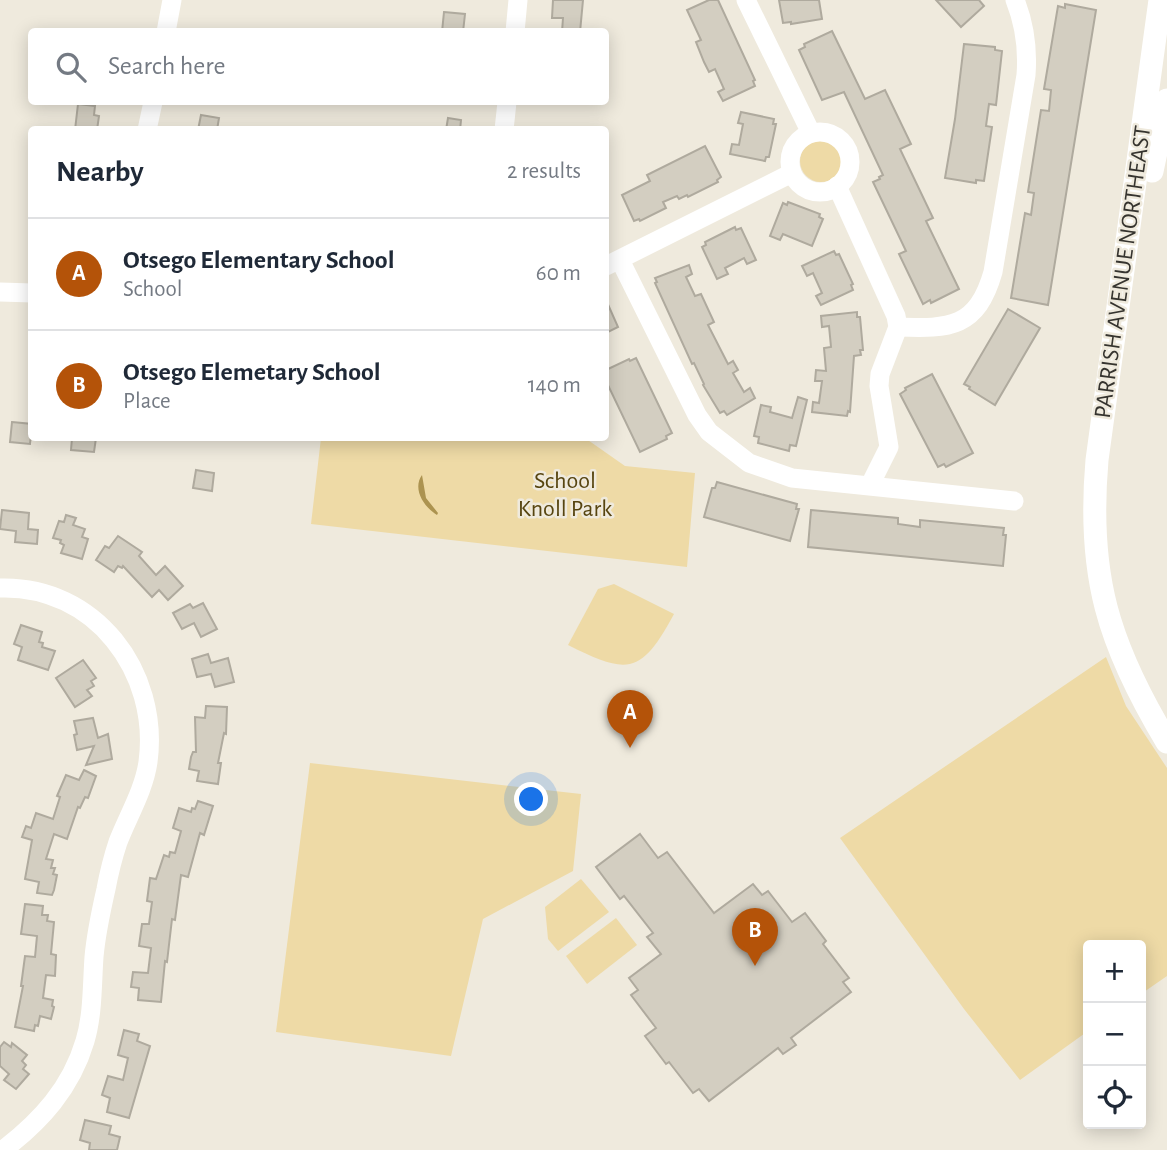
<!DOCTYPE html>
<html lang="en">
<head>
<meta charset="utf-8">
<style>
	:root { --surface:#fff; --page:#f6f6f7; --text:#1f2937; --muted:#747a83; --line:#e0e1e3; --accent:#b45309 }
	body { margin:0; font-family:"Alegreya Sans",sans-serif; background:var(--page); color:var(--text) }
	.controls { position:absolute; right:21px; bottom:21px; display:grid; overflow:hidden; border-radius:7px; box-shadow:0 4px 18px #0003 }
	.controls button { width:63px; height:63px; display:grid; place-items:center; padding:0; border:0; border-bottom:2px solid var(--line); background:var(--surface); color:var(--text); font:35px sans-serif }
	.you { position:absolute; left:532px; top:800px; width:24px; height:24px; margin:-18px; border:5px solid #fff; border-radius:50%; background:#1a73e8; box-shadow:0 0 0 10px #1a73e833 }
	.badge { display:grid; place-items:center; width:46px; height:46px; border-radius:50%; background:var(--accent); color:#fff; font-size:23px; font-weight:700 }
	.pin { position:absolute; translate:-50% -58px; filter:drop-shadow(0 2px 4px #0008) }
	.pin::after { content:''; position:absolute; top:37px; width:24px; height:21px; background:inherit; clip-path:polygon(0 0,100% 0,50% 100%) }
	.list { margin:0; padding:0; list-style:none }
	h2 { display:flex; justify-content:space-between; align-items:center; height:91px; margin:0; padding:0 28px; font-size:30px }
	h2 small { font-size:23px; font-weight:400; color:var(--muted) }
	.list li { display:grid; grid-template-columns:46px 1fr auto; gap:21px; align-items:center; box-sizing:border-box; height:112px; padding:0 28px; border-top:2px solid var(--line) }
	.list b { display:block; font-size:26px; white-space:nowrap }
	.list p { margin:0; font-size:23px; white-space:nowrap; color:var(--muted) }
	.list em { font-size:23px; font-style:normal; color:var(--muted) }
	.icon { flex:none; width:38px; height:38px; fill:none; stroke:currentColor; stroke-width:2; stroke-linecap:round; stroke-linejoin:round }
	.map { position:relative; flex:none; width:1167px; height:1150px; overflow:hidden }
	.search { position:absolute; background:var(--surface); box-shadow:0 4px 18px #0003; left:28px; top:28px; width:581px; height:77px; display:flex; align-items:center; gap:18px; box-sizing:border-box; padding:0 24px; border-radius:7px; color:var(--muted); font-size:26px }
	.panel { position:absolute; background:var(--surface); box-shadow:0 4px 18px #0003; left:28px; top:126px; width:581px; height:315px; border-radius:7px }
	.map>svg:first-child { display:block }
</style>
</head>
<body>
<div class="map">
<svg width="1167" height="1150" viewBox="0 0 1167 1150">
	<rect width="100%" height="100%" fill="#efeadd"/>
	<g fill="#eedaa6">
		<circle cx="821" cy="161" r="21"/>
		<polygon points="321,438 585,438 625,466 695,473 687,567 311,524"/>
		<path d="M614,584L674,614C641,675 628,675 568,645L598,589Z"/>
		<polygon points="1106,657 1126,706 1167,768 1167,976 1141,994 1141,945 1088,945 1088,1031 1020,1080 964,1009 840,838"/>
		<polygon points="310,763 581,794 573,871 483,919 451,1056 276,1032"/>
		<polygon points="581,879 609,912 558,951 548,939 545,907"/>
		<polygon points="616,918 637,945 587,984 566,956"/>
	</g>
	<path fill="#ac9350" d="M422,475L426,498L438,513L437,515C424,507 412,489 422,475Z"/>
	<g fill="#d3cec1" stroke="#afaa9e" stroke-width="2">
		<polygon points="553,0 583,0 580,32 562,32 563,18 552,18"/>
		<polygon points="709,0 718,0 755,80 753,81 755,86 723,101 718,92 724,89 715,69 709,72 704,62 696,42 701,40 687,10"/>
		<polygon points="779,0 819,0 822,19 791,24 791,22 783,23"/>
		<polygon points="936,0 979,0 984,6 961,27"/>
		<polygon points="1065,4 1096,10 1048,305 1011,298 1025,213 1031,215 1034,193 1028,192 1041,110 1049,111 1051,90 1044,89 1058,6 1065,8"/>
		<polygon points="444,12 465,14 463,32 442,32"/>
		<polygon points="832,31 865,99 885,90 911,144 900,149 933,218 926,221 959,289 931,303 930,300 923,304 899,254 906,251 873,182 880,179 879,177 883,175 844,92 822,100 799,50 805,47 804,44"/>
		<polygon points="964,44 995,47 995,50 1002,51 996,105 989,104 986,126 992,127 984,181 976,180 976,183 945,178 955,119"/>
		<polygon points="78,104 95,106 94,115 99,116 97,130 75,130"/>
		<polygon points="741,112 774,119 773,124 776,124 769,157 766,157 765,161 730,154 732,144 739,145 743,124 738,123"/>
		<polygon points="201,115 219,118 217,130 198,130"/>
		<polygon points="448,118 461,120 460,130 446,130"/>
		<polygon points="705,146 721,177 717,180 718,182 688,197 687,195 679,199 677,196 663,202 666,208 640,221 639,219 634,221 622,195 650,181 647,175"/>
		<polygon points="788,202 820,214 819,217 823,219 812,246 783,234 780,240 770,236 783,203 787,205"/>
		<polygon points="735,227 736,230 741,228 756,260 747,264 744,258 725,268 728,274 717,279 702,247 706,245 705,242"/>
		<polygon points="834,251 836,255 839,254 853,284 851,285 853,290 821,305 816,296 822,293 813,273 807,276 802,266"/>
		<polygon points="689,265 692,274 686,277 695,296 701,294 714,322 708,325 728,364 733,361 738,370 733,373 744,392 750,388 755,398 727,415 724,411 720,413 703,385 704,384 694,363 692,364 655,283 657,282 655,278"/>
		<polygon points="606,300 618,327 606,333"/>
		<polygon points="1008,309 1040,328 995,405 969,389 970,387 964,384"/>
		<polygon points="857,312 857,317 860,317 863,350 860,350 861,355 854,356 850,412 848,411 847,416 812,412 813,402 819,403 822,381 815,381 816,370 826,371 824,348 831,347 829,326 822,327 821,316"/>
		<polygon points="636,358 672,433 666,436 667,439 640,452 606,381 606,370 629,359 630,361"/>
		<polygon points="932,374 973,453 946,467 944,464 938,467 900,394 906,390 905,388"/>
		<polygon points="798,397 807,400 796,446 790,445 789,451 758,443 759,437 754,436 761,405 771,407 770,412 792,418"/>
		<polygon points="12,422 32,424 30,444 10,442"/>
		<polygon points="72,438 96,438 94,452 71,450"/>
		<polygon points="196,470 214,473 212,491 193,488"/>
		<polygon points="717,482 797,504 796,509 799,509 790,541 704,517 712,488 715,488"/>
		<polygon points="2,510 29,513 28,529 38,530 37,544 15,542 16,531 0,529"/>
		<polygon points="811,510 898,518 898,524 920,527 920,520 1004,528 1003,535 1006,535 1003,566 808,547"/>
		<polygon points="66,515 76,518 73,525 85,529 82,537 88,539 82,559 61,553 64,545 60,543 61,540 53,538 59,521 64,522"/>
		<polygon points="118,536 142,552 139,556 156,575 165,566 183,586 168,600 159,590 152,597 123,566 122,568 118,566 114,572 96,560 105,546 109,548"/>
		<polygon points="203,603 217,629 201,637 194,623 182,629 173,613 190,604 193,608"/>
		<polygon points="21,625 42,632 39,642 43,643 42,647 55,651 48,670 18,660 22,647 14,644"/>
		<polygon points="208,654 211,663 228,658 234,682 215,687 211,674 197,677 192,659"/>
		<polygon points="83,660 96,678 91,681 94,686 87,690 92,696 75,707 56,678"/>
		<polygon points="206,706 227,707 226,734 224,733 218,763 221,763 218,784 197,781 199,771 189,769 191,757 193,752 196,752 195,717 205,718"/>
		<polygon points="93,718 98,738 108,734 112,759 86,765 94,746 77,750 74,735 77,734 74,721"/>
		<polygon points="84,770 96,776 88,798 85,797 80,808 78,807 67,839 54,834 46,859 53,860 51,868 55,868 53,874 57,875 54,890 52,895 37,893 39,882 25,879 32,840 22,837 26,826 31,828 36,813 53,819 60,797 57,796 66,775 79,780"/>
		<polygon points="198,801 213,806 204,835 200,833 188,877 181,875 175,920 172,919 167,962 165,961 161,1002 138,1000 139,988 131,987 133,972 148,973 151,948 139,946 142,924 149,924 152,902 147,901 150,878 156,879 164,855 169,857 170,852 175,853 181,831 173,828 179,808 191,812 192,808 195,809"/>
		<polygon points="640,834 658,858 667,852 714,913 753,884 762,895 768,891 792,922 805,913 826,941 823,944 849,978 843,982 851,992 791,1038 796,1045 783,1054 778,1048 709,1101 699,1089 693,1093 669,1062 666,1064 645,1036 656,1028 631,995 638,990 629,978 661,954 647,937 653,933 624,896 620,899 596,867"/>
		<polygon points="25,904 43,906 42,915 48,915 47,921 54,922 51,954 56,955 55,976 46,975 43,998 53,1000 52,1006 54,1007 51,1019 40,1016 38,1026 35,1025 34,1031 15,1027 23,986 21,986 25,956 35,957 37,936 21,934"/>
		<polygon points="124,1030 139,1034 137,1041 150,1046 129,1118 107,1112 110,1098 102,1095 108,1076 123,1080 128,1058 118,1055"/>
		<polygon points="4,1042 11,1047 12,1043 27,1055 22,1061 26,1065 23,1069 29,1074 16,1089 4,1080 9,1074 0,1066 0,1047"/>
		<polygon points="85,1120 111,1126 109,1134 120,1137 117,1150 89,1150 90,1143 80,1140"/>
	</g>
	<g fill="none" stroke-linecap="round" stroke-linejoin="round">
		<g stroke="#fff" stroke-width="19">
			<polyline points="746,0 811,133"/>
			<polyline points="166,32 172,0"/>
			<polyline points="515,32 518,0"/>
			<polyline points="147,130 153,102"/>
			<polyline points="504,130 507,102"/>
			<circle cx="820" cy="162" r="30"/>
			<polyline points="837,186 896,316 898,327 880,374 879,386 889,447 870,485"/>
			<polyline points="620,260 697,415 709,432 749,463 792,478 1014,501"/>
			<polyline points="606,266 792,173"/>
			<polyline points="0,292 32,293"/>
			<path d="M898,327C950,329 977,328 993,272L1026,75C1028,49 1025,25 1015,0"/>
			<path d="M0,588C95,585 160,672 148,762C144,790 128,816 118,842C113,857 109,873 106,889C101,911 96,934 94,957C92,985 93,1014 85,1041C71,1088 41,1121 3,1150"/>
		</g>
		<g stroke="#fff" stroke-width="23">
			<path d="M1160,0L1097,460C1087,575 1108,644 1167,742"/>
			<polyline points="1152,171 1167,100"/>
		</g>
	</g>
	<g text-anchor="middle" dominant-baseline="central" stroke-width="5" stroke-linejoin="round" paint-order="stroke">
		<g font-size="24" fill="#36342f" stroke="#efeadd">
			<text transform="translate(1123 272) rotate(-82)">PARRISH AVENUE NORTHEAST</text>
		</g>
		<g font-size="24" fill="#574510" stroke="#efeadd">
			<text x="565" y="481">School<tspan x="565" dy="28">Knoll Park</tspan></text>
		</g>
	</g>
</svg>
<div class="controls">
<button>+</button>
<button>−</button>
<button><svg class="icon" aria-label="locate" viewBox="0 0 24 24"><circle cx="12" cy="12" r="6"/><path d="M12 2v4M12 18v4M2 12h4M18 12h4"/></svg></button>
</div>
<div class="you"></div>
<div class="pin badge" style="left:630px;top:748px">A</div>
<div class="pin badge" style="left:755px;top:966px">B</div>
<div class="search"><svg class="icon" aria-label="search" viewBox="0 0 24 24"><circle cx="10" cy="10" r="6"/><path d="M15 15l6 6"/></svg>Search here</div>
<section class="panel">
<h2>Nearby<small>2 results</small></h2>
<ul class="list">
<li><span class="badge">A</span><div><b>Otsego Elementary School</b><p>School</p></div><em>60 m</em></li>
<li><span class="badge">B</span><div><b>Otsego Elemetary School</b><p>Place</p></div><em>140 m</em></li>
</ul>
</section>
</div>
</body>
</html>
